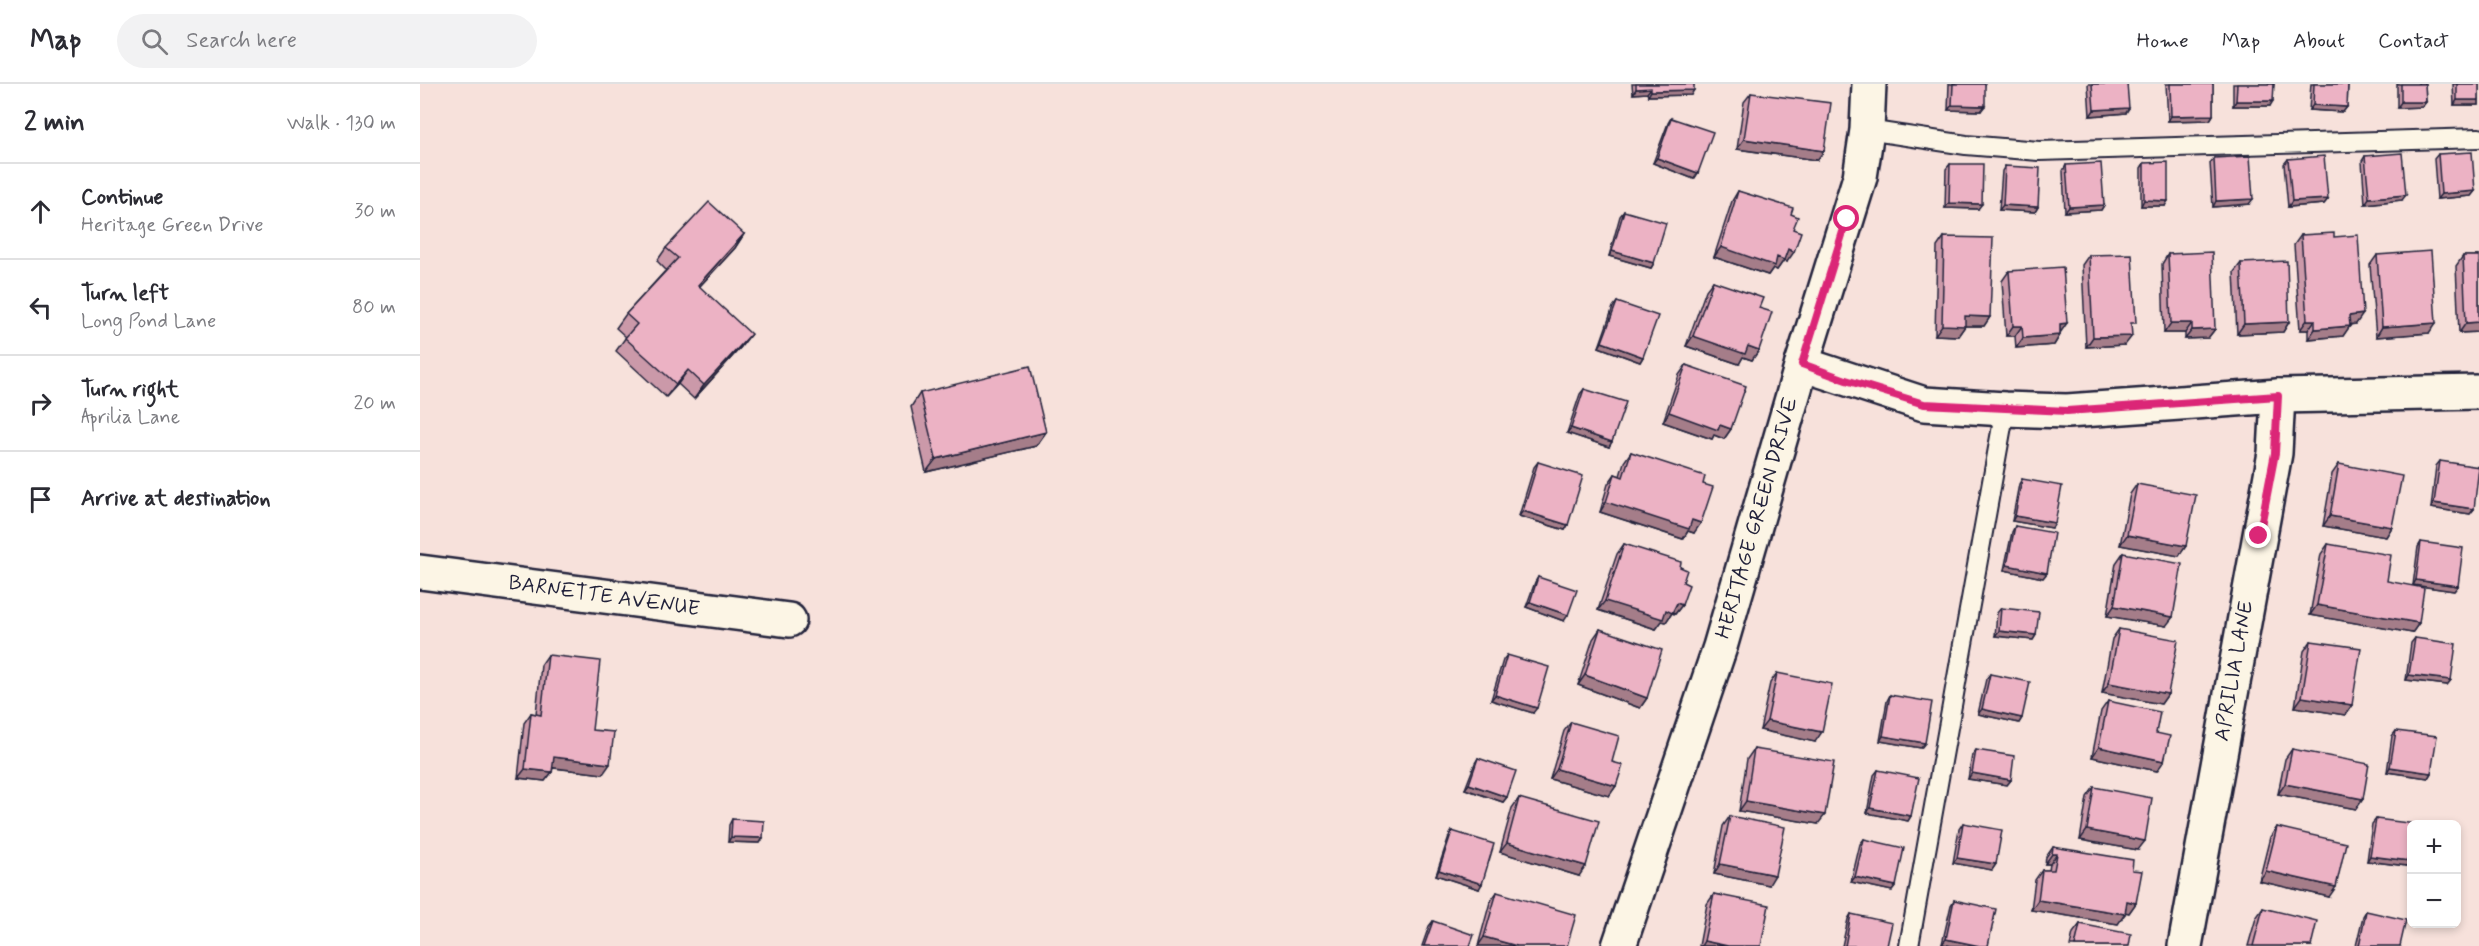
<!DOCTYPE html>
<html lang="en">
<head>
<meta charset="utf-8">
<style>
	:root { --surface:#fff; --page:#f2f2f3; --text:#2b2b33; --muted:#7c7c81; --line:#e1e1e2 }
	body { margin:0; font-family:Mynerve,sans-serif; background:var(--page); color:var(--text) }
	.controls { position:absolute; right:18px; bottom:18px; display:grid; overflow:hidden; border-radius:9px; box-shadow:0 3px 9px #0003 }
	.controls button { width:54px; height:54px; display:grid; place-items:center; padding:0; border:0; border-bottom:2px solid var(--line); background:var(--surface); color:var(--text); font:30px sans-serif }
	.stop { position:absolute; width:18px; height:18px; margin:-14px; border:4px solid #db2777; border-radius:50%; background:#fff }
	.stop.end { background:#db2777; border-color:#fff; box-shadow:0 2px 6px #0008 }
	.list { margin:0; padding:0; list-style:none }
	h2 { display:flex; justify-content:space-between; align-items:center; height:78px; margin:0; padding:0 24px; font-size:26px }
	h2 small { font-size:20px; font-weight:400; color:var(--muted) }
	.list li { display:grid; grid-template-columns:39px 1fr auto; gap:18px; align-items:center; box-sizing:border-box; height:96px; padding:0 24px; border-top:2px solid var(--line) }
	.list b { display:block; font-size:22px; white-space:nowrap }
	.list p { margin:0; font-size:20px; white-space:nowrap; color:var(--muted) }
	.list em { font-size:20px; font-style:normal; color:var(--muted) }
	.icon { flex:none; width:33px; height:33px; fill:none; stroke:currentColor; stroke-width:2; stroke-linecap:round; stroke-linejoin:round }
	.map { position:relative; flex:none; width:2059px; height:862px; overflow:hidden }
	header { display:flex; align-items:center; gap:36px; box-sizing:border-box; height:84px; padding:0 30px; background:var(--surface); border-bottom:2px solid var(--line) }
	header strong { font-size:28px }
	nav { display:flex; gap:33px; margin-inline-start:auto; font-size:21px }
	.search { width:420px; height:54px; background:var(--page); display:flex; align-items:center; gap:15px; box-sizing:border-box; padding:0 21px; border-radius:33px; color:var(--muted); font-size:22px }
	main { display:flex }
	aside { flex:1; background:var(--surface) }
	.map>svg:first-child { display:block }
</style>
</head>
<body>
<header>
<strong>Map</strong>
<div class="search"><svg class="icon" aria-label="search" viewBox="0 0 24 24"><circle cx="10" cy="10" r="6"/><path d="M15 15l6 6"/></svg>Search here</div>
<nav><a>Home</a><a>Map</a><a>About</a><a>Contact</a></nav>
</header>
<main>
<aside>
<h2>2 min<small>Walk · 130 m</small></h2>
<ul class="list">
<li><svg class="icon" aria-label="ahead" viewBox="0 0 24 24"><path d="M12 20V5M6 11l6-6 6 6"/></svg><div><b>Continue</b><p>Heritage Green Drive</p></div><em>30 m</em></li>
<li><svg class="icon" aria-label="left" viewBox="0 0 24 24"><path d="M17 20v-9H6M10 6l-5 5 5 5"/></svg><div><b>Turn left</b><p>Long Pond Lane</p></div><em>80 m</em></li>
<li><svg class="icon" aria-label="right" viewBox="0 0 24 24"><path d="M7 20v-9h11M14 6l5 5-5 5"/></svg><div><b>Turn right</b><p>Aprilia Lane</p></div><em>20 m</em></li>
<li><svg class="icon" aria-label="arrive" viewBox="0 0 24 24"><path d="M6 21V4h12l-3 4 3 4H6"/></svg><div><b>Arrive at destination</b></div></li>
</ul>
</aside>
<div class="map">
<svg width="2059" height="862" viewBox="0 0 2059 862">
	<rect width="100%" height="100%" fill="#f7e1db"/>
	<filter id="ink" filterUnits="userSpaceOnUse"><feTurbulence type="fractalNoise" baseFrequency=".0167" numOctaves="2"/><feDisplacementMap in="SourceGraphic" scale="12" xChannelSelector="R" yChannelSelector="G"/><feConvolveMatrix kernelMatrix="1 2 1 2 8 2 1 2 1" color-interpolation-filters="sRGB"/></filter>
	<g filter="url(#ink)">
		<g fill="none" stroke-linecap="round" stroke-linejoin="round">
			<defs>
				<g id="service">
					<polyline points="1447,46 1546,61 1619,67 2059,54"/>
					<polyline points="1489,862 1585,325"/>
				</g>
				<g id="minor">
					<polyline points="1382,280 1504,320 1585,325 1647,327 1858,312 2059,308"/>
					<polyline points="0,488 369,536"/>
					<polyline points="1199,862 1300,563 1382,280 1440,93 1447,46 1449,0"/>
					<polyline points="1765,862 1855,369 1858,312"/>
				</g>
			</defs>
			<use href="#service" stroke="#22223b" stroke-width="22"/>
			<use href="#minor" stroke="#22223b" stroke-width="38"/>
			<use href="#service" stroke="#fcf5e5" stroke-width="18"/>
			<use href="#minor" stroke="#fcf5e5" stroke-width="33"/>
		</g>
		<g fill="#cb99a9" stroke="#22223b" stroke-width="1.5">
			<polygon points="1212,0 1274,0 1271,11 1228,12 1227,9 1213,10"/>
			<polygon points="1529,0 1565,0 1561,27 1528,26"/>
			<polygon points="1668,0 1707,0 1706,29 1670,32"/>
			<polygon points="1746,0 1793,0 1793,31 1790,36 1748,37"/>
			<polygon points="1813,0 1854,0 1850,22 1813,22"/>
			<polygon points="1891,0 1928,0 1927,23 1923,28 1889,26"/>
			<polygon points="1977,0 2005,0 2006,18 2002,23 1977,24"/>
			<polygon points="2033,0 2059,0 2059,21 2034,21"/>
			<polygon points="1331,9 1404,67 1397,76 1317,65 1324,18"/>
			<polygon points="1251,34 1278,89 1274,95 1233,79 1248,39"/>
			<polygon points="2018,70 2055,107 2051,112 2017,115 2014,75"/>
			<polygon points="1945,72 1982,116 1945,120 1942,77"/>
			<polygon points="1794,74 1829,120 1793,123 1790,79"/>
			<polygon points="1868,75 1908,115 1904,120 1868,123 1864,80"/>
			<polygon points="1724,79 1745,122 1721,122 1721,84"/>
			<polygon points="1530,80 1558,125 1525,124 1526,85"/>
			<polygon points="1646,81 1684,121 1681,126 1645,128 1643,87"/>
			<polygon points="1585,82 1618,123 1615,128 1579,126 1582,87"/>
			<polygon points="1318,107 1371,130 1373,145 1367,178 1364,176 1357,186 1353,184 1348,191 1294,173 1312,117"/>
			<polygon points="1204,127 1234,179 1231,184 1189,172 1200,132"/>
			<polygon points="324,150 315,164 279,203 321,263 274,315 258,300 246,313 196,267 206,253 196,244 206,230 246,186 237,177 246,164"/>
			<polygon points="1881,151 1914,153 1936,240 1930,241 1923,252 1888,255 1888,246 1880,246 1874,161"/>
			<polygon points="1524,153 1570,233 1564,242 1545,242 1538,252 1515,251 1517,163"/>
			<polygon points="1748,170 1795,245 1788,254 1765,255 1765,249 1744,249 1742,180"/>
			<polygon points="1669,171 1711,245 1705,261 1666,263 1662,181"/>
			<polygon points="1957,171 2009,249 1956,253 1950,181"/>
			<polygon points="2043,172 2059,172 2059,248 2039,249 2036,182"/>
			<polygon points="1821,179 1869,238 1863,248 1817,250 1814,188"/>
			<polygon points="1589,187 1640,249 1640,251 1634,261 1596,264 1595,252 1586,252 1582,197"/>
			<polygon points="1293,197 1339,224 1339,266 1332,276 1323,273 1319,280 1266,262 1286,206"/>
			<polygon points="1197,218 1223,273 1220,278 1179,263 1193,223"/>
			<polygon points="1266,281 1311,345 1304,355 1294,351 1292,355 1243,338 1259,291"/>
			<polygon points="1164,305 1189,363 1147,349 1160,310"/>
			<polygon points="500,309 626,348 616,362 506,388 491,323"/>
			<polygon points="1211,368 1283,400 1274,449 1268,447 1263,455 1180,428 1188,400 1195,390 1200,392 1204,378"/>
			<polygon points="2020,377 2054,425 2050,430 2011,424 2016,382"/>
			<polygon points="1118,378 1148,441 1145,446 1099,432 1114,383"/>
			<polygon points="1919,380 1972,443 1966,453 1903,442 1912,390"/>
			<polygon points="1602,395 1635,439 1632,444 1592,437 1599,400"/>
			<polygon points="1717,400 1766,462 1759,472 1700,461 1710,410"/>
			<polygon points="1595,442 1627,489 1623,494 1584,486 1592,448"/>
			<polygon points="2001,458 2038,502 2034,507 1993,501 1998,463"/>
			<polygon points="1204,460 1260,483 1263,498 1262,521 1255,530 1252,529 1246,538 1242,537 1236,545 1178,526 1197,470"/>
			<polygon points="1908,460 1967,497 1999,539 1992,549 1890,531 1901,470"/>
			<polygon points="1703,469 1746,542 1687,532 1696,479"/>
			<polygon points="1118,493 1144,537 1106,523 1115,498"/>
			<polygon points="1581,524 1616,551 1613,556 1575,552 1577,529"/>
			<polygon points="1180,545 1227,614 1220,624 1158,601 1173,555"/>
			<polygon points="1699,545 1748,610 1741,620 1682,609 1692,555"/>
			<polygon points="1995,554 2031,596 2027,601 1986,596 1991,559"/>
			<polygon points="1891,557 1932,621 1925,631 1875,623 1884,567"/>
			<polygon points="128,571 172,646 183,690 133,684 132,688 125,697 98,694 104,639 111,629 116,630 121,581"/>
			<polygon points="1087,571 1113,629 1071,616 1083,576"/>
			<polygon points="1357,589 1395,658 1340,646 1350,599"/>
			<polygon points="1570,590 1602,634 1599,639 1558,630 1566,595"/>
			<polygon points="1470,611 1501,664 1460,657 1467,617"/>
			<polygon points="1688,617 1736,649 1737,687 1672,673 1681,627"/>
			<polygon points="1151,638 1192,678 1196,702 1189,712 1130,695 1144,647"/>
			<polygon points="1976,647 2011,689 2008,694 1967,688 1972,652"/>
			<polygon points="1334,665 1398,740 1319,727 1327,675"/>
			<polygon points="1872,665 1943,715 1936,725 1858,710 1865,675"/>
			<polygon points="1556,666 1591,696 1587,701 1548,695 1552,671"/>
			<polygon points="1058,674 1087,713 1083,718 1045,705 1055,679"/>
			<polygon points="1458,686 1491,732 1488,737 1447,729 1454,691"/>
			<polygon points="1674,703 1718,766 1660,756 1667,713"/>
			<polygon points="1099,714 1159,792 1080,768 1092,724"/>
			<polygon points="1310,732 1349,801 1294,790 1303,742"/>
			<polygon points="312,735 343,754 340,759 308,758 309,741"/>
			<polygon points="1956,735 1987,782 1947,777 1952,740"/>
			<polygon points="1543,739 1576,780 1572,786 1533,779 1539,745"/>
			<polygon points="1857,743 1909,813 1839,797 1850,753"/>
			<polygon points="1032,747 1059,805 1016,791 1029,752"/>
			<polygon points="1444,755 1476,802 1472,807 1431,798 1440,760"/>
			<polygon points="1633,763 1712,786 1716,819 1709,829 1705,828 1698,840 1611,826 1615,796 1622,786 1629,786 1630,780 1625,780 1626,773"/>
			<polygon points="1077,808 1147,862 1058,862 1070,818"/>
			<polygon points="1294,810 1341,862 1279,862 1287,820"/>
			<polygon points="1534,816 1568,862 1532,862 1522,860 1531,821"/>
			<polygon points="1843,824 1891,862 1828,862 1836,834"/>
			<polygon points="1946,827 1980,862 1936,862 1943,832"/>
			<polygon points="1431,830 1467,862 1422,862 1428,835"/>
			<polygon points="1013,837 1050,862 1002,862 1009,842"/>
			<polygon points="1660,840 1709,862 1650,862 1653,849"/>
		</g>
		<g fill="#a57d89" stroke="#22223b" stroke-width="1.5">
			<polygon points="1231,4 1227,9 1213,10 1216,5"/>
			<polygon points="1274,6 1271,11 1228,12 1231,7"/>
			<polygon points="2037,16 2059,16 2059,21 2034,21"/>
			<polygon points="1816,17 1853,17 1850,22 1813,22"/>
			<polygon points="1981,18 2006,18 2002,23 1977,24"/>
			<polygon points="1532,21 1565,22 1561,27 1528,26"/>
			<polygon points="1893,21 1927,23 1923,28 1889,26"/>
			<polygon points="1709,24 1706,29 1670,32 1674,26"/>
			<polygon points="1793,31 1790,36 1748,37 1751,32"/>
			<polygon points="1324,55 1404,67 1397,76 1317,65"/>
			<polygon points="1237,74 1278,89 1274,95 1233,79"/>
			<polygon points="2055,107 2051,112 2017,115 2021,110"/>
			<polygon points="1986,111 1982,116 1945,120 1949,114"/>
			<polygon points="1833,115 1829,120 1793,123 1796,117"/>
			<polygon points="1908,115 1904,120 1868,123 1872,117"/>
			<polygon points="1724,116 1748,117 1745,122 1721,122"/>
			<polygon points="1529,119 1562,120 1558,125 1525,124"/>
			<polygon points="1583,121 1618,123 1615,128 1579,126"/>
			<polygon points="1684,121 1681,126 1645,128 1649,123"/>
			<polygon points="324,150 315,164 268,215 278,201"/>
			<polygon points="1301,163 1368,165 1374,168 1367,178 1364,176 1357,186 1353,184 1348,191 1294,173"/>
			<polygon points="1192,167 1234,179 1231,184 1189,172"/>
			<polygon points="1943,230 1936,240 1923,241 1929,232"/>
			<polygon points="1545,232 1570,233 1564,242 1545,242 1538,252 1515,251 1522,241"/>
			<polygon points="1887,236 1895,236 1888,246 1880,246"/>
			<polygon points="1869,238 1863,248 1817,250 1824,240"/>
			<polygon points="2059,238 2059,248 2039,249 2046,239"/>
			<polygon points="1647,239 1640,249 1640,240"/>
			<polygon points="1751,239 1772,239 1765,249 1744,249"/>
			<polygon points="2016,239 2009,249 1956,253 1962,243"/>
			<polygon points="1593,242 1602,242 1595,252 1586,252"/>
			<polygon points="1930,242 1923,252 1888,255 1895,245"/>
			<polygon points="1795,245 1788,254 1765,255 1772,246"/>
			<polygon points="331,250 321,263 274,315 284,301"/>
			<polygon points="1640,251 1634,261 1596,264 1603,254"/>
			<polygon points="1273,252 1328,262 1339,266 1332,276 1323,273 1319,280 1266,262"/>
			<polygon points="1712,252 1705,261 1666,263 1673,253"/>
			<polygon points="1182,258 1223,273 1220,278 1179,263"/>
			<polygon points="268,286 258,300 246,313 256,300"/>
			<polygon points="1249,328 1300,341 1311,345 1304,355 1294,351 1292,355 1243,338"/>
			<polygon points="1151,344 1192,358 1189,363 1147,349"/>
			<polygon points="626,348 616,362 506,388 516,375"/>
			<polygon points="1186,418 1272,436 1281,439 1274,449 1268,447 1263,455 1180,428"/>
			<polygon points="2014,419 2054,425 2050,430 2011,424"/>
			<polygon points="1103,427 1148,441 1145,446 1099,432"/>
			<polygon points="1595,432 1635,439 1632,444 1592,437"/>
			<polygon points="1910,432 1972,443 1966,453 1903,442"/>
			<polygon points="1707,451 1766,462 1759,472 1700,461"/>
			<polygon points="1587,481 1627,489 1623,494 1584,486"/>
			<polygon points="1996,496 2038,502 2034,507 1993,501"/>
			<polygon points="1185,517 1246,526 1257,519 1262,521 1255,530 1252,529 1246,538 1242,537 1236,545 1178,526"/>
			<polygon points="1110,518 1148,531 1144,537 1106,523"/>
			<polygon points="1897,521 1999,539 1992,549 1890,531"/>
			<polygon points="1694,522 1753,533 1746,542 1687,532"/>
			<polygon points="1579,547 1616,551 1613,556 1575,552"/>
			<polygon points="1165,591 1227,614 1220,624 1158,601"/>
			<polygon points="1989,591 2031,596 2027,601 1986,596"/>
			<polygon points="1689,599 1748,610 1741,620 1682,609"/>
			<polygon points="1075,611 1117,624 1113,629 1071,616"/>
			<polygon points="1882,613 1932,621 1925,631 1875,623"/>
			<polygon points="1562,625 1602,634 1599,639 1558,630"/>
			<polygon points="1347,637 1402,648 1395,658 1340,646"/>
			<polygon points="1463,652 1505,659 1501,664 1460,657"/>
			<polygon points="1679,663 1744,677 1737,687 1672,673"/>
			<polygon points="134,673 190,680 183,690 127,683"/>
			<polygon points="1970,683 2011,689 2008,694 1967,688"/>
			<polygon points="105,685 132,688 125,697 98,694"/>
			<polygon points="1137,685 1196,702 1189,712 1130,695"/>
			<polygon points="1552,689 1591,696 1587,701 1548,695"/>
			<polygon points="1049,700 1087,713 1083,718 1045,705"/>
			<polygon points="1865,700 1943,715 1936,725 1858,710"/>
			<polygon points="1326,717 1405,731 1398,740 1319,727"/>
			<polygon points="1450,724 1491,732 1488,737 1447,729"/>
			<polygon points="1667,746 1725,757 1718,766 1660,756"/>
			<polygon points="311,753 343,754 340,759 308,758"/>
			<polygon points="1087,759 1166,782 1159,792 1080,768"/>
			<polygon points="1632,770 1637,770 1630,780 1625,780"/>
			<polygon points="1950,772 1990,777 1987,782 1947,777"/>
			<polygon points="1537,774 1576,780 1572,786 1533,779"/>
			<polygon points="1300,780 1355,791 1349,801 1294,790"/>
			<polygon points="1019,786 1062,800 1059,805 1016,791"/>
			<polygon points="1846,787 1916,803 1909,813 1839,797"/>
			<polygon points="1435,793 1476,802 1472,807 1431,798"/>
			<polygon points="1618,816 1705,830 1698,840 1611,826"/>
			<polygon points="1707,817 1716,819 1709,829 1700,827"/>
			<polygon points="1064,853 1097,862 1058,862"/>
			<polygon points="1526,855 1560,862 1532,862 1522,860"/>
			<polygon points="1284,857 1308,862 1281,862"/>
		</g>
		<g fill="#ecb2c4" stroke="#22223b" stroke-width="1.5">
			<polygon points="1216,0 1274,0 1274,6 1231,7 1231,4 1216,5"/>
			<polygon points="1533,0 1565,0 1565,22 1532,21"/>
			<polygon points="1672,0 1707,0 1709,24 1674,26"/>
			<polygon points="1750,0 1793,0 1793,31 1751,32"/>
			<polygon points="1817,0 1854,0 1853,17 1816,17"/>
			<polygon points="1894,0 1928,0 1927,23 1893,21"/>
			<polygon points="1981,0 2005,0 2006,18 1981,18"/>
			<rect x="2037" y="0" width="22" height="16"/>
			<polygon points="1331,9 1411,19 1404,67 1324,55"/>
			<polygon points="1251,34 1293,48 1278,89 1237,74"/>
			<polygon points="2052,68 2055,107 2021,110 2018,70"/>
			<polygon points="1982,69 1986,111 1949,114 1945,72"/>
			<polygon points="1830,72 1833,115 1796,117 1794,74"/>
			<polygon points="1904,72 1908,115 1872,117 1868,75"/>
			<polygon points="1748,78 1748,117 1724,116 1724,79"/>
			<polygon points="1681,79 1684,121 1649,123 1646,81"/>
			<polygon points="1530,80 1563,80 1562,120 1529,119"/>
			<polygon points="1585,82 1620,84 1618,123 1583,121"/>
			<polygon points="1318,107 1373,124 1371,130 1378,133 1373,145 1381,148 1374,168 1368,165 1364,176 1357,173 1355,182 1301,163"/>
			<polygon points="289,118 324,150 278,201 331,250 284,301 268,286 256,300 205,254 217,240 206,230 258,174 246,164"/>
			<polygon points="1204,127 1246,139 1234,179 1192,167"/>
			<polygon points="1914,149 1914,153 1938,151 1943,230 1929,232 1930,242 1895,245 1895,236 1887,236 1881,151"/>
			<polygon points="1524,153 1573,154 1570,233 1545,232 1545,242 1522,241"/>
			<polygon points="2011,167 2016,239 1962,243 1957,171"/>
			<polygon points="1792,168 1795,245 1772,246 1772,239 1751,239 1748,170"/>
			<polygon points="1712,170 1716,239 1711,239 1712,252 1673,253 1669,171"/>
			<polygon points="2043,172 2059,172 2059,238 2046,239"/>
			<polygon points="1867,177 1869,238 1824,240 1821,179"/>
			<polygon points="1643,183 1647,239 1640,240 1640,251 1603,254 1602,242 1593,242 1589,187"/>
			<polygon points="1293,197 1343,214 1339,224 1352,228 1339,266 1328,262 1325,270 1273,252"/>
			<polygon points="1197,218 1238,232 1223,273 1182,258"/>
			<polygon points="1266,281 1326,302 1311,345 1300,341 1298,346 1249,328"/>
			<polygon points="610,282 626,348 516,375 500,309"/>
			<polygon points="1164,305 1206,318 1192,358 1151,344"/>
			<polygon points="1211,368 1285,392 1283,400 1293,403 1281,439 1272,436 1269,445 1186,418 1195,390 1203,393"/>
			<polygon points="2020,377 2059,383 2054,425 2014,419"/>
			<polygon points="1118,378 1163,392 1148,441 1103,427"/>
			<polygon points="1919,380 1982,392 1972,443 1910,432"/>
			<polygon points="1602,395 1642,402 1635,439 1595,432"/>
			<polygon points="1717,400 1776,411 1766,462 1707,451"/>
			<polygon points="1595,442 1634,449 1627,489 1587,481"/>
			<polygon points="2001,458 2043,464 2038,502 1996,496"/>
			<polygon points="1204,460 1261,478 1260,483 1267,486 1263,498 1269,501 1262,521 1257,519 1252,529 1246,526 1243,535 1185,517"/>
			<polygon points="1908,460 1971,471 1967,497 2004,504 1999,539 1897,521"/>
			<polygon points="1703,469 1762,480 1753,533 1694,522"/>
			<polygon points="1118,493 1157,506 1148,531 1110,518"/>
			<polygon points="1581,524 1619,528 1616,551 1579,547"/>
			<polygon points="1180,545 1242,566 1227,614 1165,591"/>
			<polygon points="1699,545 1758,556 1748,610 1689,599"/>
			<polygon points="1995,554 2036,560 2031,596 1989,591"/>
			<polygon points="1891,557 1941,564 1932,621 1882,613"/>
			<polygon points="128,571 180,577 172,646 194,648 190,680 134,673 132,688 105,685 111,629 121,631"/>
			<polygon points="1087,571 1129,583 1117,624 1075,611"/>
			<polygon points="1357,589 1412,600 1402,648 1347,637"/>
			<polygon points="1570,590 1610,598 1602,634 1562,625"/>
			<polygon points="1470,611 1512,618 1505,659 1463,652"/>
			<polygon points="1688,617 1740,628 1736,649 1750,652 1744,677 1679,663"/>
			<polygon points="1151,638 1199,652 1192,678 1203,681 1196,702 1137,685"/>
			<polygon points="1976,647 2017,652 2011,689 1970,683"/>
			<polygon points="1334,665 1414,678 1405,731 1326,717"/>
			<polygon points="1872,665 1949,680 1943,715 1865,700"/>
			<polygon points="1556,666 1594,672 1591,696 1552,689"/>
			<polygon points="1058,674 1096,687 1087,713 1049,700"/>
			<polygon points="1458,686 1499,694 1491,732 1450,724"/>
			<polygon points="1674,703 1732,714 1725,757 1667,746"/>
			<polygon points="1099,714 1179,737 1166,782 1087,759"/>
			<polygon points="1310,732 1365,743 1355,791 1300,780"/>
			<polygon points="312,735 344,737 343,754 311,753"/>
			<polygon points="1956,735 1996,740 1992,741 1992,768 1990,777 1950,772"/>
			<polygon points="1543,739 1582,746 1576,780 1537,774"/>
			<polygon points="1857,743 1926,759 1916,803 1846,787"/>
			<polygon points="1032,747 1074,760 1062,800 1019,786"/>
			<polygon points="1444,755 1484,764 1476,802 1435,793"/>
			<polygon points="1633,763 1713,776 1712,786 1722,787 1716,819 1707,817 1705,830 1618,816 1622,786 1634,786 1637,770 1632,770"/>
			<polygon points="1077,808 1156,831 1147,862 1097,862 1064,853"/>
			<polygon points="1294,810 1349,821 1341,862 1308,862 1284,857"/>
			<polygon points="1534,816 1576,825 1568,862 1560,862 1526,855"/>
			<polygon points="1843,824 1897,837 1891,862 1833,862"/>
			<polygon points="1946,827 1986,836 1980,862 1939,862"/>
			<polygon points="1431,830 1472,839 1467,862 1425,862"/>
			<polygon points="1013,837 1054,851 1050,862 1004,862"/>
			<polygon points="1660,840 1711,850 1709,862 1655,862"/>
		</g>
	</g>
	<g fill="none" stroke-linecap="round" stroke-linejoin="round" filter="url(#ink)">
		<polyline stroke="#db2777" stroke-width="8" points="1427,135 1382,280 1426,296 1504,320 1647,327 1858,312 1855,369 1839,452"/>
	</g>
	<g text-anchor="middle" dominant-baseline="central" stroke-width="6" stroke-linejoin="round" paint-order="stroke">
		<g font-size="21" fill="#22223b" stroke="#fcf5e5">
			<text transform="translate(1337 434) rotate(-74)">HERITAGE GREEN DRIVE</text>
			<text transform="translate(184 512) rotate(8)">BARNETTE AVENUE</text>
			<text transform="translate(1814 587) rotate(-80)">APRILIA LANE</text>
		</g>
	</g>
</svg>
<div class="controls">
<button>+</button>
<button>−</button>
</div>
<div class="stop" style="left:1427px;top:135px"></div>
<div class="stop end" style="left:1839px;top:452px"></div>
</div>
</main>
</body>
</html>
